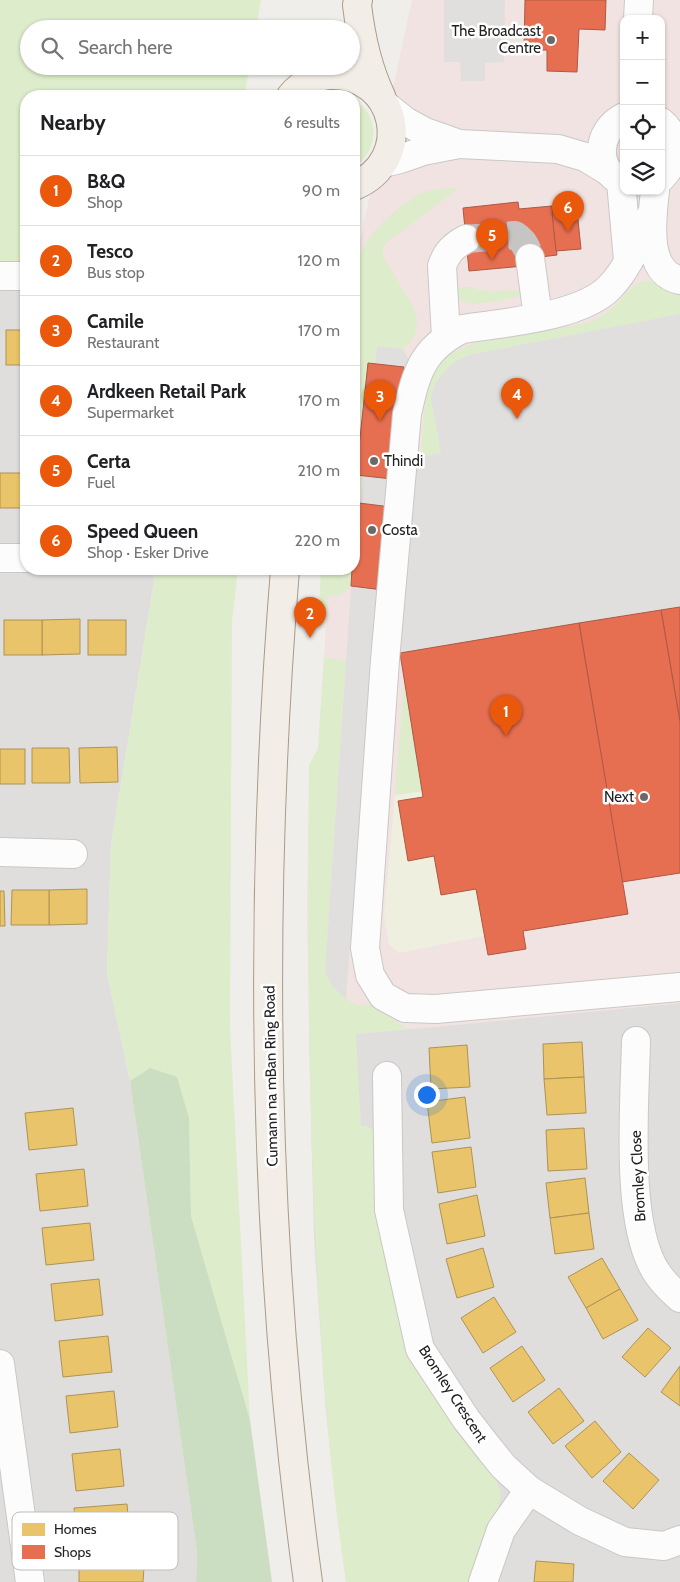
<!DOCTYPE html>
<html lang="en">
<head>
<meta charset="utf-8">
<style>
	:root { --surface:#fff; --page:#f6f6f6; --text:#202124; --muted:#757577; --line:#e0e0e0; --accent:#ea580c }
	body { margin:0; font-family:Cabin,sans-serif; background:var(--page); color:var(--text) }
	.controls { position:absolute; right:15px; top:15px; display:grid; overflow:hidden; border-radius:10px; box-shadow:0 1px 4px #0004 }
	.controls button { width:45px; height:45px; display:grid; place-items:center; padding:0; border:0; border-bottom:1px solid var(--line); background:var(--surface); color:var(--text); font:25px sans-serif }
	.you { position:absolute; left:426px; top:1094px; width:18px; height:18px; margin:-12px; border:4px solid #fff; border-radius:50%; background:#1a73e8; box-shadow:0 0 0 8px #1a73e833 }
	.badge { display:grid; place-items:center; width:32px; height:32px; border-radius:50%; background:var(--accent); color:#fff; font-size:16px; font-weight:700 }
	.pin { position:absolute; translate:-50% -41px; filter:drop-shadow(0 1px 2px #0008) }
	.pin::after { content:''; position:absolute; top:26px; width:18px; height:15px; background:inherit; clip-path:polygon(0 0,100% 0,50% 100%) }
	.list { margin:0; padding:0; list-style:none }
	h2 { display:flex; justify-content:space-between; align-items:center; height:65px; margin:0; padding:0 20px; font-size:21px }
	h2 small { font-size:16px; font-weight:400; color:var(--muted) }
	.list li { display:grid; grid-template-columns:32px 1fr auto; gap:15px; align-items:center; box-sizing:border-box; height:70px; padding:0 20px; border-top:1px solid var(--line) }
	.list b { display:block; font-size:19px; white-space:nowrap }
	.list p { margin:0; font-size:16px; white-space:nowrap; color:var(--muted) }
	.list em { font-size:16px; font-style:normal; color:var(--muted) }
	.icon { flex:none; width:28px; height:28px; fill:none; stroke:currentColor; stroke-width:2; stroke-linecap:round; stroke-linejoin:round }
	.map { position:relative; flex:none; width:680px; height:1582px; overflow:hidden }
	.search { position:absolute; background:var(--surface); box-shadow:0 1px 4px #0004; left:20px; top:20px; width:340px; height:55px; display:flex; align-items:center; gap:12px; box-sizing:border-box; padding:0 18px; border-radius:28px; color:var(--muted); font-size:19px }
	.panel { position:absolute; background:var(--surface); box-shadow:0 1px 4px #0004; left:20px; top:90px; width:340px; height:485px; border-radius:20px }
	.map>svg:first-child { display:block }
</style>
</head>
<body>
<div class="map">
<svg width="680" height="1582" viewBox="0 0 680 1582">
	<rect width="100%" height="100%" fill="#f0eeeb"/>
	<g fill="#dfdedc">
		<polygon points="0,266 26,267 26,569 156,569 111,845 107,973 130,1081 197,1552 196,1582 0,1582"/>
		<polygon points="680,1003 680,1582 346,1582 326,1413 314,1238 309,1038"/>
	</g>
	<path fill="#f1e3e1" fill-rule="evenodd" d="M412,0H680V1003L436,1027L309,1038L307,915L309,765L318,749L324,658L326,619L319,610L321,569H354V268ZM624,19H661V191H624Z"/>
	<polygon fill="#efefdf" points="422,791 423,797 398,801 408,861 434,856 441,895 476,889 484,936 399,953 389,945 384,914 395,795"/>
	<g fill="#ddeccb">
		<polygon points="0,0 261,0 256,29 29,29 29,66 250,66 244,96 26,96 26,267 0,266"/>
		<path d="M354,99C360,104 367,109 370,117C378,134 371,158 354,166Z"/>
		<path d="M459,188L386,243L383,250V256L414,309C421,325 416,338 403,349L377,346L354,554L355,266C358,259 361,251 365,245C375,227 402,204 420,194C432,188 446,189 459,188Z"/>
		<path d="M643,281H651L680,290V314L471,355L450,366L432,392L431,399L441,453L421,457C424,428 421,376 447,357C457,349 470,345 483,341L587,323C598,319 607,314 615,306C624,297 631,286 643,281Z"/>
		<path d="M472,287C486,295 504,288 519,291L520,296C509,299 477,306 467,303C460,302 458,298 455,292L460,288Z"/>
		<polygon points="156,569 238,569 232,621 230,1028 250,1420 191,1216 189,1118 150,1068 130,1081 107,973 111,845"/>
		<polygon points="321,569 352,569 351,586 339,596 328,595 326,619 319,610"/>
		<path d="M324,658L346,660L325,973L346,999L358,1005H372L407,1029L356,1034L361,1126H367L376,1132L380,1220L402,1337L412,1364L487,1464C492,1473 499,1482 500,1493C502,1513 483,1540 476,1559C473,1566 472,1574 470,1582H346C333,1495 325,1408 320,1320C308,1135 307,950 309,765L318,749Z"/>
		<polygon points="404,682 422,791 395,795"/>
	</g>
	<polygon fill="#cbdec1" points="150,1068 177,1077 189,1118 191,1216 250,1420 272,1582 196,1582 197,1552 130,1081"/>
	<g fill="#e0dfde">
		<polygon points="444,0 505,0 504,62 485,63 485,81 461,81 460,62 444,62"/>
		<polygon points="680,314 680,607 400,653 401,662 372,658 346,999 333,987 325,973 351,587 377,346 403,349 410,362 400,456 421,457 441,453 431,399 432,392 436,382 450,366 458,360 470,355"/>
	</g>
	<g fill="#e9c46a" stroke="#ad9354">
		<rect x="6" y="330" width="20" height="35"/>
		<rect x="0" y="473" width="26" height="35"/>
		<polygon points="80,619 80,654 42,655 42,620"/>
		<rect x="4" y="620" width="38" height="35"/>
		<rect x="88" y="620" width="38" height="35"/>
		<polygon points="117,747 118,782 80,783 79,748"/>
		<polygon points="32,748 69,748 70,783 32,783"/>
		<rect x="0" y="749" width="25" height="35"/>
		<polygon points="87,889 87,924 49,925 49,890"/>
		<polygon points="12,890 49,890 49,925 11,925"/>
		<polygon points="0,891 4,891 5,926 0,926"/>
		<polygon points="582,1042 584,1077 544,1079 543,1044"/>
		<polygon points="467,1045 470,1087 431,1089 429,1048"/>
		<polygon points="584,1077 586,1113 547,1115 544,1079"/>
		<polygon points="465,1097 470,1138 432,1143 427,1102"/>
		<polygon points="73,1108 77,1145 29,1150 25,1113"/>
		<polygon points="584,1128 587,1169 548,1171 546,1130"/>
		<polygon points="471,1147 476,1187 438,1193 432,1152"/>
		<polygon points="84,1169 88,1206 40,1211 36,1174"/>
		<polygon points="585,1178 589,1213 550,1218 546,1183"/>
		<polygon points="477,1195 485,1236 447,1244 439,1204"/>
		<polygon points="589,1213 594,1249 555,1254 550,1218"/>
		<polygon points="90,1223 94,1260 46,1265 42,1228"/>
		<polygon points="483,1248 494,1287 457,1298 446,1259"/>
		<polygon points="602,1258 620,1289 586,1308 568,1277"/>
		<polygon points="99,1279 103,1315 55,1321 51,1284"/>
		<polygon points="620,1289 638,1320 603,1339 586,1308"/>
		<polygon points="494,1297 516,1332 483,1353 461,1318"/>
		<polygon points="648,1328 671,1348 645,1377 622,1357"/>
		<polygon points="108,1336 112,1372 63,1377 59,1341"/>
		<polygon points="522,1346 545,1380 513,1402 490,1368"/>
		<polygon points="680,1366 680,1406 661,1392"/>
		<polygon points="559,1388 584,1421 553,1444 528,1412"/>
		<polygon points="114,1391 118,1427 70,1433 66,1396"/>
		<polygon points="595,1421 621,1452 592,1478 565,1446"/>
		<polygon points="120,1449 124,1486 76,1491 72,1454"/>
		<polygon points="629,1453 659,1480 633,1509 603,1481"/>
		<polygon points="127,1504 131,1551 111,1553 110,1539 102,1539 103,1556 78,1558 74,1508"/>
		<polygon points="536,1561 574,1564 573,1582 534,1582"/>
		<polygon points="79,1567 144,1567 143,1582 79,1582"/>
	</g>
	<g fill="#e76f51" stroke="#ac5843">
		<polygon points="525,0 606,0 605,30 579,29 577,72 547,71 547,50 524,50"/>
		<polygon points="518,202 519,209 552,206 557,255 524,259 524,266 469,271 463,208"/>
		<polygon points="577,210 581,249 556,251 552,213"/>
		<polygon points="368,363 404,367 392,479 356,475"/>
		<polygon points="359,503 391,507 383,590 351,586 352,569 354,569"/>
		<polygon points="680,607 680,722 661,610"/>
		<polygon points="661,610 680,722 680,873 622,882 579,623"/>
		<polygon points="579,623 628,914 523,931 526,949 488,955 476,889 441,895 434,856 408,861 398,801 423,797 400,653"/>
	</g>
	<g fill="none" stroke-linecap="round" stroke-linejoin="round">
		<path stroke="#c7c5c3" stroke-width="28" stroke-dasharray="28 14" stroke-linecap="butt" d="M466,239L515,235C525,241 527,248 530,258"/>
		<defs>
			<g id="minor">
				<polyline points="638,19 639,0"/>
				<polyline points="385,105 405,121 425,132 459,144 558,149 585,157 608,171"/>
				<path d="M624,117C596,131 593,169 624,183"/>
				<path d="M661,122C679,137 677,162 661,178"/>
				<polyline points="383,163 400,159 423,151 459,144"/>
				<polyline points="621,182 628,260"/>
				<path d="M655,191C652,218 644,273 680,280"/>
				<path d="M653,211C640,237 630,266 610,287C582,317 502,323 462,329C422,349 416,373 407,414L385,660L365,948L370,975L383,996L405,1008L436,1009L680,987"/>
				<polyline points="530,258 538,317"/>
				<polyline points="0,276 26,276"/>
				<path d="M446,337L442,266C447,252 453,246 466,239"/>
				<polyline points="0,558 26,558"/>
				<polyline points="0,852 73,854"/>
				<path d="M636,1041C635,1100 624,1225 657,1273C663,1282 672,1291 680,1298"/>
				<polyline points="387,1076 389,1210 420,1349 466,1419 487,1446 503,1466 529,1490 580,1521 625,1542 664,1546 680,1540"/>
				<polyline points="0,1364 30,1582"/>
				<polyline points="483,1582 501,1530 529,1490"/>
			</g>
			<g id="major">
				<path d="M358,0L357,5C361,38 367,67 381,96"/>
				<path d="M291,96C301,84 315,76 330,75C397,73 416,160 354,186"/>
				<path d="M285,569C258,905 262,1247 308,1582"/>
			</g>
		</defs>
		<use href="#minor" stroke="#c9c8c7" stroke-width="30"/>
		<use href="#major" stroke="#a79c86" stroke-width="30"/>
		<use href="#minor" stroke="#fdfcfc" stroke-width="28"/>
		<use href="#major" stroke="#f3ede7" stroke-width="28"/>
	</g>
	<g fill="#6a6968" stroke="#fff" stroke-width="2">
		<circle cx="551" cy="40" r="5"/>
		<circle cx="374" cy="461" r="5"/>
		<circle cx="372" cy="530" r="5"/>
		<circle cx="644" cy="797" r="5"/>
	</g>
	<g text-anchor="middle" dominant-baseline="central" stroke-width="5" stroke-linejoin="round" paint-order="stroke">
		<g font-size="15" fill="#222" stroke="#fff" text-anchor="end">
			<text x="541" y="31">The Broadcast<tspan x="541" dy="17">Centre</tspan></text>
			<text x="384" y="461" text-anchor="start">Thindi</text>
			<text x="382" y="530" text-anchor="start">Costa</text>
			<text x="634" y="797">Next</text>
		</g>
		<g font-size="15" fill="#222" stroke="#fff">
			<text transform="translate(271 1076) rotate(-91)">Cumann na mBan Ring Road</text>
			<text transform="translate(638 1176) rotate(-93)">Bromley Close</text>
			<text transform="translate(453 1394) rotate(57)">Bromley Crescent</text>
		</g>
	</g>
	<rect x="12" y="1512" width="166" height="58" rx="8" fill="#fff" stroke="#bdbdbd" stroke-width="1"/>
	<rect x="22" y="1523" width="23" height="13" fill="#e9c46a"/>
	<rect x="22" y="1545" width="23" height="14" fill="#e76f51"/>
	<g font-size="14" fill="#222">
		<text x="54" y="1534">Homes</text>
		<text x="54" y="1557">Shops</text>
	</g>
</svg>
<div class="controls">
<button>+</button>
<button>−</button>
<button><svg class="icon" aria-label="locate" viewBox="0 0 24 24"><circle cx="12" cy="12" r="6"/><path d="M12 2v4M12 18v4M2 12h4M18 12h4"/></svg></button>
<button><svg class="icon" aria-label="layers" viewBox="0 0 24 24"><path d="M12 4l9 5-9 5-9-5zM3 14l9 5 9-5"/></svg></button>
</div>
<div class="you"></div>
<div class="pin badge" style="left:506px;top:736px">1</div>
<div class="pin badge" style="left:310px;top:638px">2</div>
<div class="pin badge" style="left:380px;top:421px">3</div>
<div class="pin badge" style="left:517px;top:419px">4</div>
<div class="pin badge" style="left:492px;top:260px">5</div>
<div class="pin badge" style="left:568px;top:232px">6</div>
<div class="search"><svg class="icon" aria-label="search" viewBox="0 0 24 24"><circle cx="10" cy="10" r="6"/><path d="M15 15l6 6"/></svg>Search here</div>
<section class="panel">
<h2>Nearby<small>6 results</small></h2>
<ul class="list">
<li><span class="badge">1</span><div><b>B&amp;Q</b><p>Shop</p></div><em>90 m</em></li>
<li><span class="badge">2</span><div><b>Tesco</b><p>Bus stop</p></div><em>120 m</em></li>
<li><span class="badge">3</span><div><b>Camile</b><p>Restaurant</p></div><em>170 m</em></li>
<li><span class="badge">4</span><div><b>Ardkeen Retail Park</b><p>Supermarket</p></div><em>170 m</em></li>
<li><span class="badge">5</span><div><b>Certa</b><p>Fuel</p></div><em>210 m</em></li>
<li><span class="badge">6</span><div><b>Speed Queen</b><p>Shop · Esker Drive</p></div><em>220 m</em></li>
</ul>
</section>
</div>
</body>
</html>
